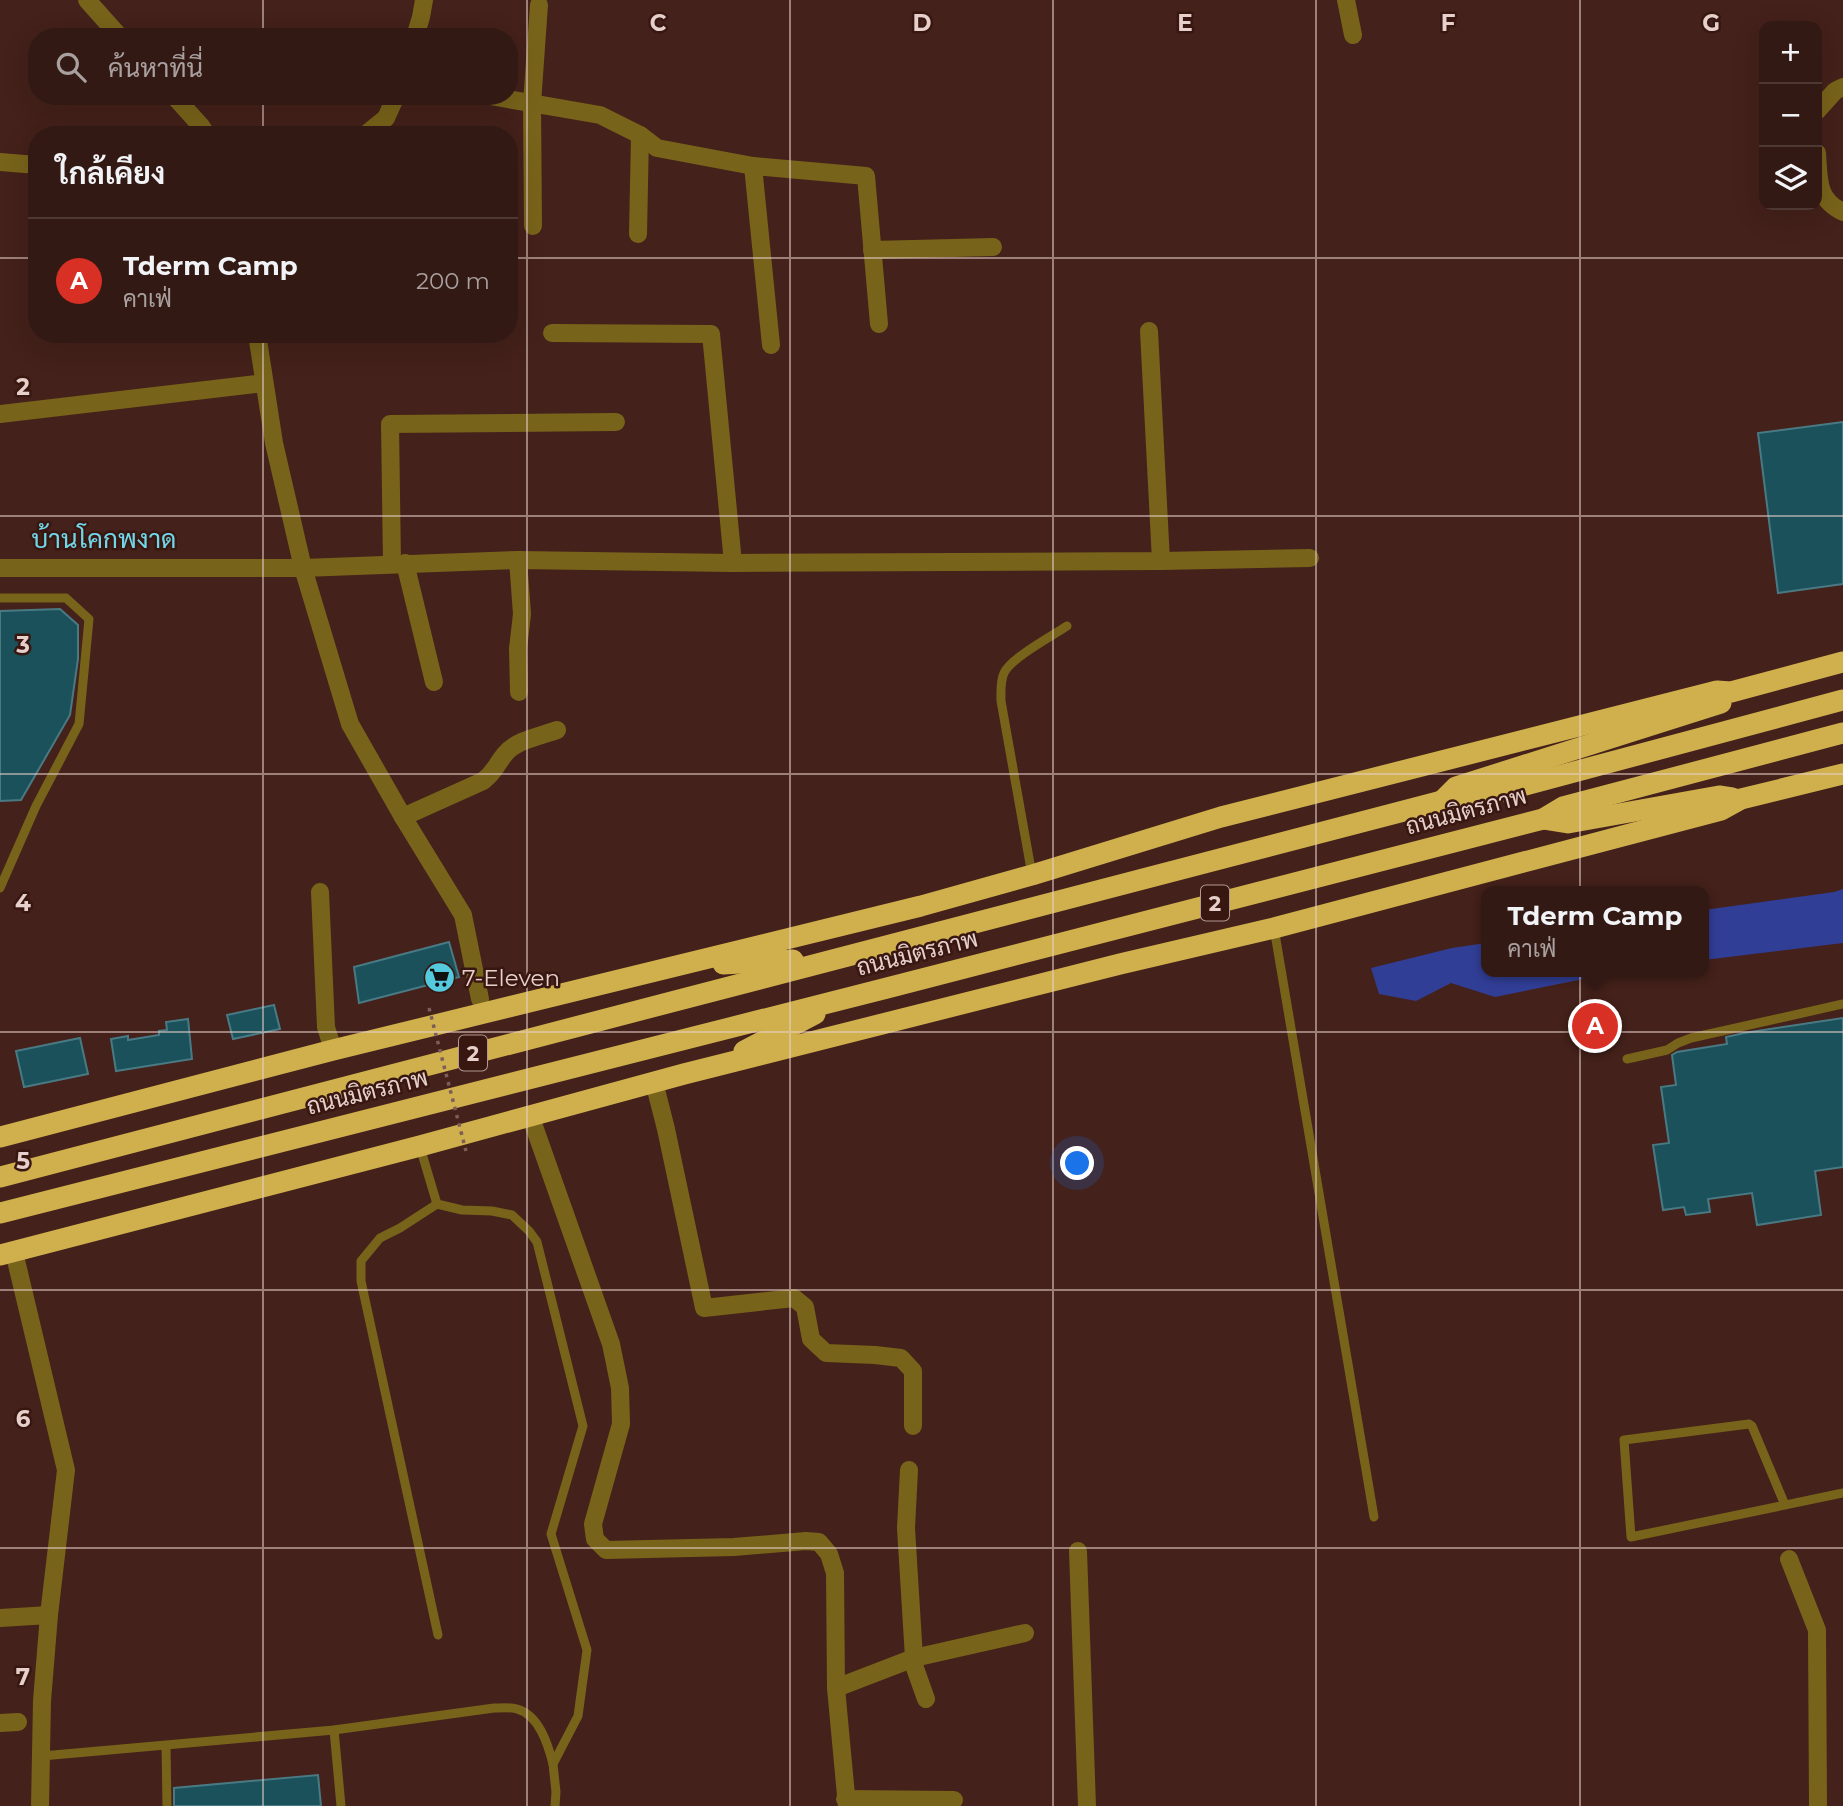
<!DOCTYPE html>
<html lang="th">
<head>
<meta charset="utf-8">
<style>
	:root { --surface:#331914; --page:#3e2622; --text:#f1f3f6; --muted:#a9a0a0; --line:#4e3834; --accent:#d93025 }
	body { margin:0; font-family:Montserrat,Sarabun,sans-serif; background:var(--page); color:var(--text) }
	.controls { position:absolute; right:21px; top:21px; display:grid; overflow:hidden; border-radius:14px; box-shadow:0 7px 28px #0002 }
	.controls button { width:63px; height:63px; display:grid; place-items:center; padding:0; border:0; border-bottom:2px solid var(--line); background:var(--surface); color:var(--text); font:35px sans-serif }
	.you { position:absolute; left:1078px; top:1164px; width:24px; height:24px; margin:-18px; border:5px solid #fff; border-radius:50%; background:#1a73e8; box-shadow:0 0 0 10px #1a73e833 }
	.badge { display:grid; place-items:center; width:46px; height:46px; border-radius:50%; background:var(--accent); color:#fff; font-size:23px; font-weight:700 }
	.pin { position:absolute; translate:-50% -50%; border:4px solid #fff; box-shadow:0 2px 7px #0006 }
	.popup { position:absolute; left:1481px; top:886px; width:228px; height:91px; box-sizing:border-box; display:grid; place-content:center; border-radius:14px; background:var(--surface); filter:drop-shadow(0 2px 5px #0005); font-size:23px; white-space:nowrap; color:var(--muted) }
	.popup b { font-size:26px; color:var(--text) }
	.popup::after { content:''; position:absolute; left:50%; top:100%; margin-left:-14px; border:14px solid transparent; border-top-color:var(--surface) }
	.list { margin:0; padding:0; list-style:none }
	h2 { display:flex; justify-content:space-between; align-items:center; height:91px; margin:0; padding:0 28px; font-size:30px }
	h2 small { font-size:23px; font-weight:400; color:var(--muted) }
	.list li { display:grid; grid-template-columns:46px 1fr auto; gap:21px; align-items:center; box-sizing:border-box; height:126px; padding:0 28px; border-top:2px solid var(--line) }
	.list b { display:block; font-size:26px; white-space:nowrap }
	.list p { margin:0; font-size:23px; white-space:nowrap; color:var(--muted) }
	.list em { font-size:23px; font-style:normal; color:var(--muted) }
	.icon { flex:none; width:38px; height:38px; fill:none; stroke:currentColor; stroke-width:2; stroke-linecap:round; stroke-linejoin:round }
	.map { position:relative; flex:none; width:1843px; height:1806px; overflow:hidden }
	.search { position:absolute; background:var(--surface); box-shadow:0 7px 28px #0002; left:28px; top:28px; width:490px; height:77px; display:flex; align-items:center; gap:18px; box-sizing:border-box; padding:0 24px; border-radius:28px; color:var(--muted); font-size:26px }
	.panel { position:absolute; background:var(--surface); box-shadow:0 7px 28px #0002; left:28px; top:126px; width:490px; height:217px; border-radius:28px }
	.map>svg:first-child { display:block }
</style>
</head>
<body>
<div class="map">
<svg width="1843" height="1806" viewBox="0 0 1843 1806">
	<rect width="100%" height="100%" fill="#44211a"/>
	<g fill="#313e96">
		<polygon points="1843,889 1843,943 1704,960 1704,910 1834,892"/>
		<polygon points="1486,943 1486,972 1618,972 1495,997 1451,983 1416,1001 1379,994 1371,968 1452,948"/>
	</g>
	<g fill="#1b515b" stroke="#497a84" stroke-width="2">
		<polygon points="1843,422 1843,584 1778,593 1758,433"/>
		<polygon points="60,609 78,625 78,659 70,715 21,800 0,801 0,611"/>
		<polygon points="449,942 459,977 359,1003 354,967"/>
		<polygon points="274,1005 280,1029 233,1039 227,1015"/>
		<polygon points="1843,1018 1843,1167 1815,1171 1821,1215 1757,1225 1752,1193 1708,1199 1710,1212 1686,1215 1684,1207 1663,1210 1653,1145 1669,1143 1661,1087 1676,1085 1672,1055 1677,1052 1727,1044 1726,1037 1744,1033"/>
		<polygon points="188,1019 192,1059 116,1071 111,1039 128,1036 128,1040 159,1035 159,1031 167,1030 166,1022"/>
		<polygon points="80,1038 88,1074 24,1087 16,1051"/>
		<polygon points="318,1775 321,1806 174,1806 174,1788"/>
	</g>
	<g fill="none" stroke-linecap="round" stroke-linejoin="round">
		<g stroke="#78631a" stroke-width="9">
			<polyline points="0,598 66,598 89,619 79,724 36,806 0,888"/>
			<path d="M1032,875L1001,701C1001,691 1000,682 1004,673C1011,658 1052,636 1067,626"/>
			<polyline points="1274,928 1374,1517"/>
			<polyline points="1627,1059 1667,1050 1678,1043 1691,1038 1843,1004"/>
			<polyline points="420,1147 437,1204 462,1210 492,1211 512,1215 529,1231 537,1242 583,1426 551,1534 587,1650 578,1716 553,1764 556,1792 555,1806"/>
			<polyline points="437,1204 400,1228 380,1238 361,1261 361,1281 438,1635"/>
			<polyline points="1785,1505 1752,1426 1749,1424 1624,1440 1631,1537 1843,1493"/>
			<polyline points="334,1730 341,1806"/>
			<polyline points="166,1746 167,1806"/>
			<path d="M42,1756L334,1730L494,1708C501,1708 510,1707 517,1709C539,1715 548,1744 553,1764"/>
		</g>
		<g stroke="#78631a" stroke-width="18">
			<polyline points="87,0 120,37"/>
			<polyline points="1346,0 1353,35"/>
			<polyline points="415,37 421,17 424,0"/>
			<polyline points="174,96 201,126 207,135"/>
			<polyline points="490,96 600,115 640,135 657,148 753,166 866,176 879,324"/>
			<polyline points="1817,111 1835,91 1843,87"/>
			<polyline points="365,135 386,118 396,96"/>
			<path d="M1817,153C1819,179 1816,199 1843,212"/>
			<polyline points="0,162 37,165"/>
			<polyline points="753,166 771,345"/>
			<polyline points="533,226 532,103 539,5"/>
			<polyline points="638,234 640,135"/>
			<polyline points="872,250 993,247"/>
			<polyline points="552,333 711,334 733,563"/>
			<polyline points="257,334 274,443 303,568 350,724 403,817 463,915 480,999"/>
			<polyline points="0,414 264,383"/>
			<polyline points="518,560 522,614 518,649 519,692"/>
			<polyline points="1161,561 1310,558"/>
			<polyline points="392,563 390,424 616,422"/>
			<polyline points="405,563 434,682"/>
			<polyline points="0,568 303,568 518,560 733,563 1161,561 1149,331"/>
			<path d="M403,817L483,781C496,771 495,766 505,754C516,740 541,736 557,730"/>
			<polyline points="320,892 326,1027 333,1050"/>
			<polyline points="654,1082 666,1129 704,1308 794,1298 805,1307 811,1339 826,1353 875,1355 901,1358 913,1371 913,1426"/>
			<polyline points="530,1115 611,1344 620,1388 621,1424 593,1524 595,1539 606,1550 734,1547 806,1541 819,1542 829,1554 835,1573 836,1688 847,1806"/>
			<polyline points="14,1252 66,1470 49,1615 42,1701 40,1806"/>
			<polyline points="909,1470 906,1528 914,1658 915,1668 926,1699"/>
			<polyline points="1078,1551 1087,1806"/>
			<polyline points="1789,1559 1817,1630 1818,1806"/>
			<polyline points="0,1618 49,1615"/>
			<polyline points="836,1688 914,1658 1025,1633"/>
			<polyline points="0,1723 18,1722"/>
			<polyline points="845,1799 954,1800"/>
		</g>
		<g stroke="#cfb04d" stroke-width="21">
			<polyline points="1442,801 1456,787 1721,703"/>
			<polyline points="1543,819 1568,823 1719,796 1732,798"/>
			<polyline points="723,964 793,960"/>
			<polyline points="744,1051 815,1014"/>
			<polyline points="0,1137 333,1050 921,906 1032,875 1221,817 1717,691 1731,692 1843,662"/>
			<polyline points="0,1177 1442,801 1458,803 1843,700"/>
			<polyline points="0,1213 887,988 1543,819 1563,807 1843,733"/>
			<polyline points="0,1255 420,1146 684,1074 1120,964 1274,928 1721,810 1741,799 1843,774"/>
		</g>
		<polyline stroke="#7c5d57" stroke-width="3.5" stroke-dasharray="3.5 5" stroke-linecap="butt" points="429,1008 466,1151"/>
	</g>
	<path fill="none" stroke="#e7d0cb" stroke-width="2" stroke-opacity="0.55" d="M263,0V37M527,0V1806M790,0V1806M1053,0V1806M1316,0V1806M1580,0V1806M263,96V135M0,258H37M509,258H1843M263,334V1806M0,516H1843M0,774H1843M0,1032H1843M0,1290H1843M0,1548H1843"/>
	<defs>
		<symbol id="supermarket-disc" viewBox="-11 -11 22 22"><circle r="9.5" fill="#55cadf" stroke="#391711"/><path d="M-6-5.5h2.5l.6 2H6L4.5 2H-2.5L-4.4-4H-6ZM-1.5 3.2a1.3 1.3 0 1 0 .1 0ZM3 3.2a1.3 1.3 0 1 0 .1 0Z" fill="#111"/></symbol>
	</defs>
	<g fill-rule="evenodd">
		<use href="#supermarket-disc" x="422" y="960" width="35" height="35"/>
	</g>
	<g text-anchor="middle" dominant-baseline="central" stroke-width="5" stroke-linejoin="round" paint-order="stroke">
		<g fill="#391711" stroke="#b39893" stroke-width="2">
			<rect x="1201" y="885.5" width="28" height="35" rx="5"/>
			<rect x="459" y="1035.5" width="28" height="35" rx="5"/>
		</g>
		<g font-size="21" font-weight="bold" fill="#e7d0cb">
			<text x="1215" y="903">2</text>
			<text x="473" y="1053">2</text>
		</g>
		<g font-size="23" fill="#e7d0cb" stroke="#391711">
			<text transform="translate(1466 811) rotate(-15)">ถนนมิตรภาพ</text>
			<text transform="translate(917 953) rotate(-14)">ถนนมิตรภาพ</text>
			<text transform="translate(367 1092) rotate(-14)">ถนนมิตรภาพ</text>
		</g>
		<g font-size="23" fill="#e7d0cb" stroke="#391711" text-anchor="start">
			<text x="462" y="978">7-Eleven</text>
		</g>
		<g font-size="26" fill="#70d7eb" stroke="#391711">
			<text x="104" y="539">บ้านโคกพงาด</text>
		</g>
	</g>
	<g font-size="23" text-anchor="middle" font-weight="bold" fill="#e7d0cb" stroke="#391711" stroke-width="5" stroke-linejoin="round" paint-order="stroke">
		<text x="658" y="31">C</text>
		<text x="922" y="31">D</text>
		<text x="1185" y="31">E</text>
		<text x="1448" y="31">F</text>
		<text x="1711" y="31">G</text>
		<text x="23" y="395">2</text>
		<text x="23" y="653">3</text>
		<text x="23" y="911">4</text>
		<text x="23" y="1169">5</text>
		<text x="23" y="1427">6</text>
		<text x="23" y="1685">7</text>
	</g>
</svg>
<div class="controls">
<button>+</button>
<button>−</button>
<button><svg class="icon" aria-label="layers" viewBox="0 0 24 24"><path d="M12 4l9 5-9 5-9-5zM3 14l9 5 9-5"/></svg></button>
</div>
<div class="you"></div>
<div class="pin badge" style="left:1595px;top:1026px">A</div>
<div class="popup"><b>Tderm Camp</b>คาเฟ่</div>
<div class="search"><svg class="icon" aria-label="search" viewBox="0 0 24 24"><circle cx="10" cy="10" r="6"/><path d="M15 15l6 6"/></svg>ค้นหาที่นี่</div>
<section class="panel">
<h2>ใกล้เคียง<small></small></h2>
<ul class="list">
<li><span class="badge">A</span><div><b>Tderm Camp</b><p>คาเฟ่</p></div><em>200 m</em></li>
</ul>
</section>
</div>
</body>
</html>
